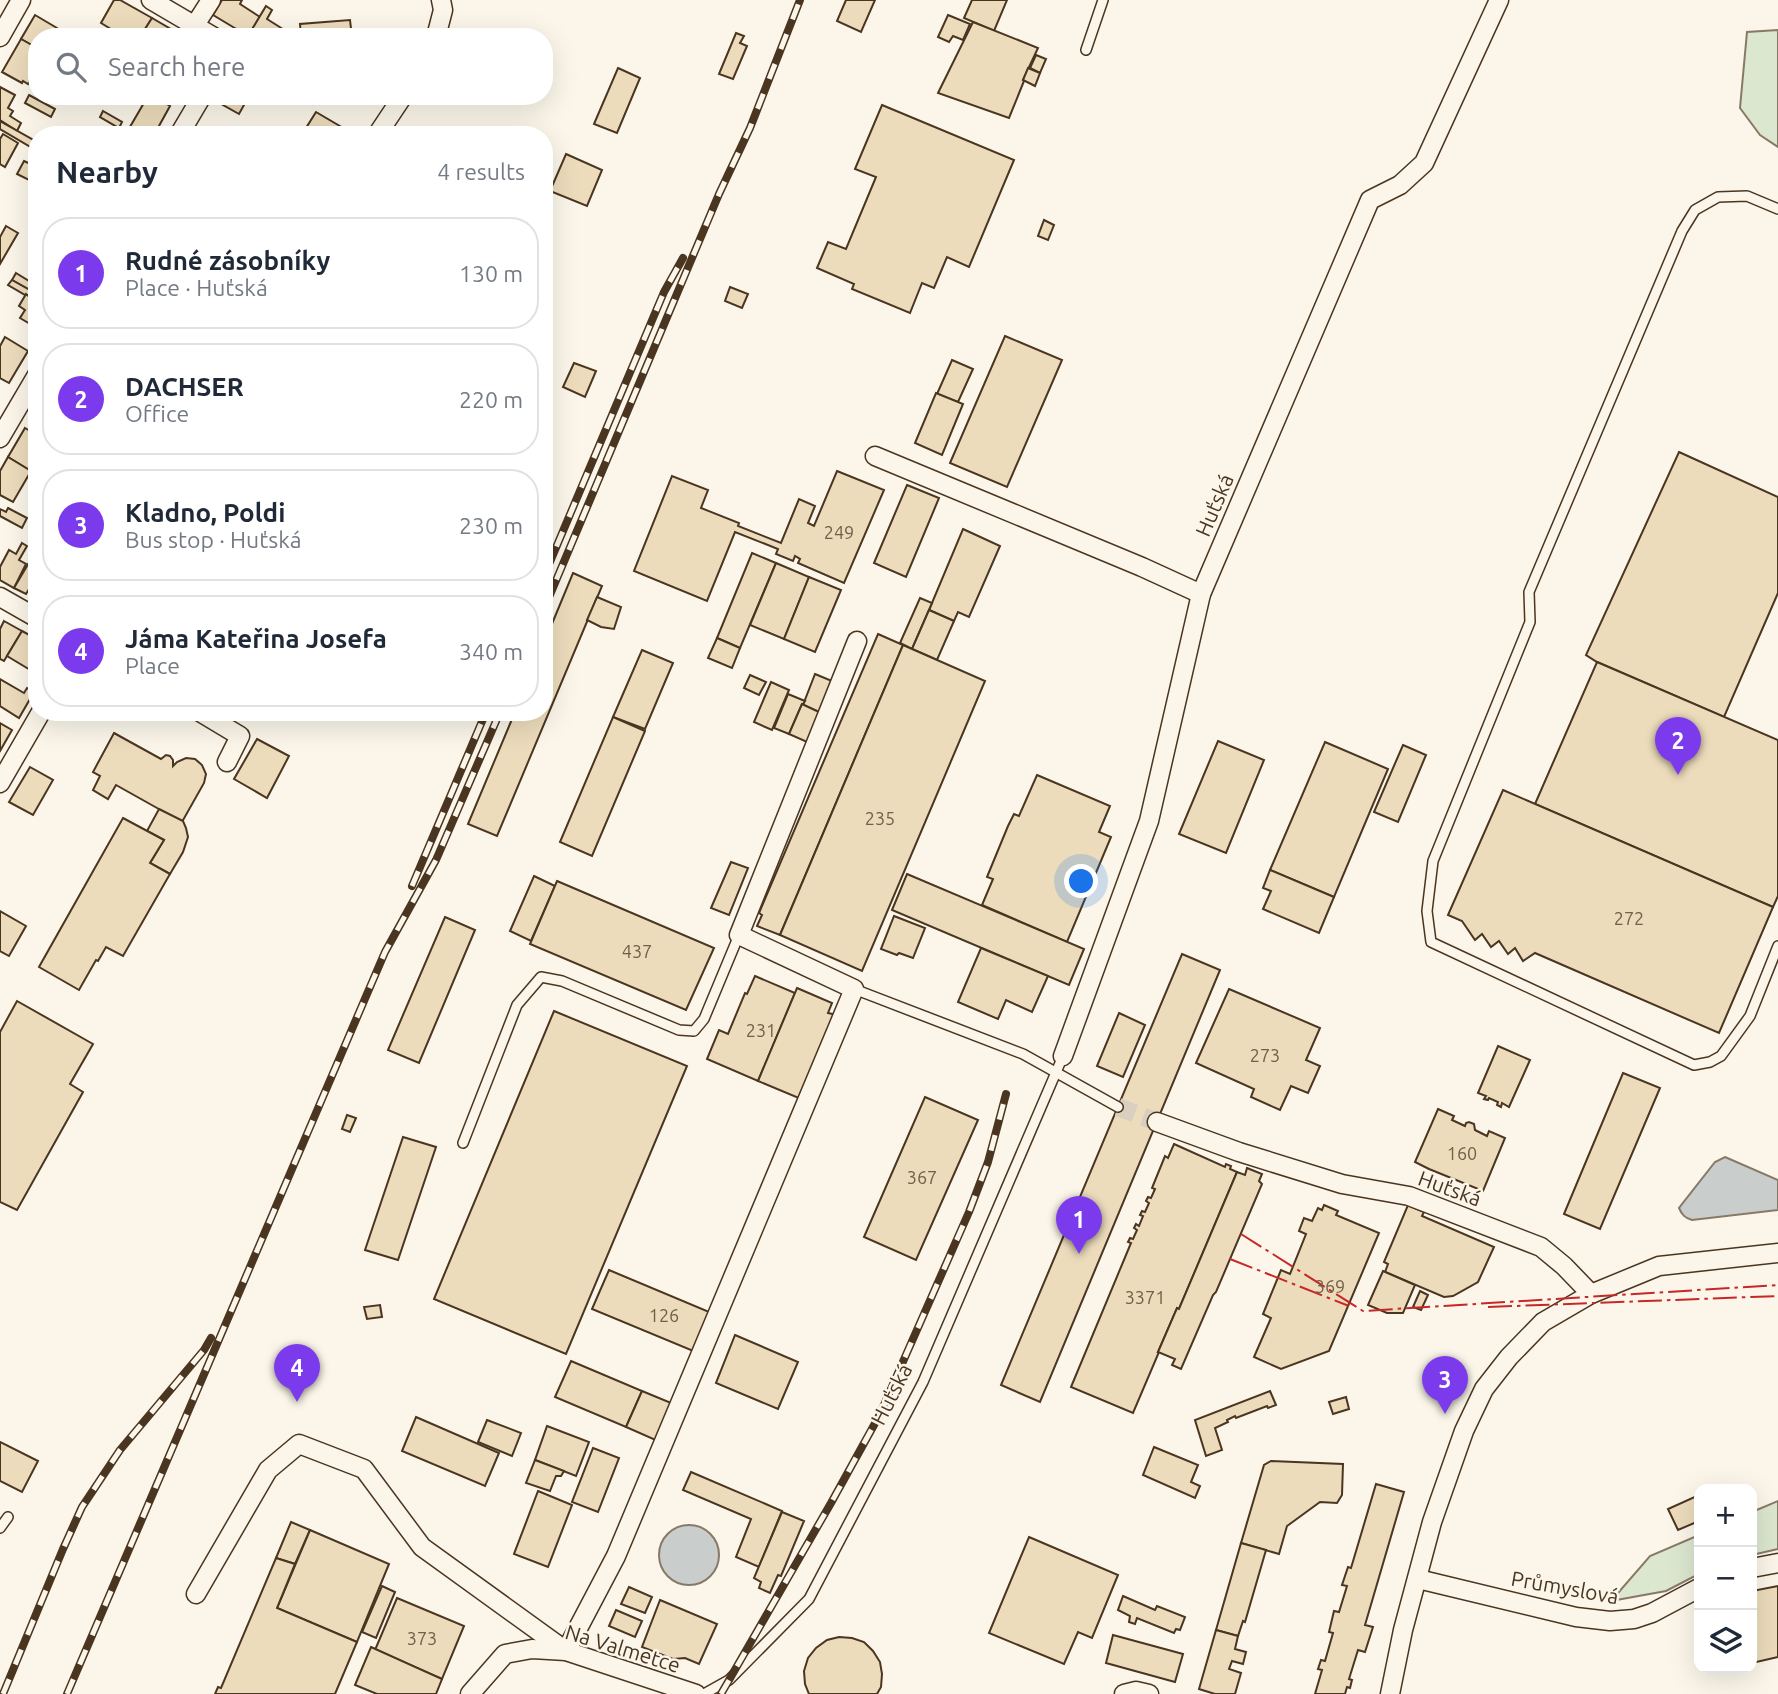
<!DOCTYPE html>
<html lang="en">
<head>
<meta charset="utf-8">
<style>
	:root { --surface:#fff; --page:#f6f6f7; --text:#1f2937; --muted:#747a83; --line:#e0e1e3; --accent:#7c3aed }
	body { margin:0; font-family:Ubuntu,sans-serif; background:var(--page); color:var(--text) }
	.controls { position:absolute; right:21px; bottom:21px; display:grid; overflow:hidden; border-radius:14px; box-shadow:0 7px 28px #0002 }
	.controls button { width:63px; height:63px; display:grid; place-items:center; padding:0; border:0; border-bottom:2px solid var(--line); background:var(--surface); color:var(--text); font:35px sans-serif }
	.you { position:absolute; left:1082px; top:882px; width:24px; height:24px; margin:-18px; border:5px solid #fff; border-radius:50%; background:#1a73e8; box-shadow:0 0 0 10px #1a73e833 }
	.badge { display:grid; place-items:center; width:46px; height:46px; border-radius:50%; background:var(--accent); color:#fff; font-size:23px; font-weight:700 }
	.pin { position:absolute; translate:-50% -58px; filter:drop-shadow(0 2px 4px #0008) }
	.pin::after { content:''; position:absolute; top:37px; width:24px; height:21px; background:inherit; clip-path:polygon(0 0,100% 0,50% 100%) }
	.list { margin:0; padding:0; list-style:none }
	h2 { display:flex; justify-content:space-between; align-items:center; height:91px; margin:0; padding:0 28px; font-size:30px }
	h2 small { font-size:23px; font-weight:400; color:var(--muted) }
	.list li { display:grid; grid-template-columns:46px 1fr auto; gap:21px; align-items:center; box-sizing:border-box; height:112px; margin:0 14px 14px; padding:0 14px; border:2px solid var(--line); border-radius:28px }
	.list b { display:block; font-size:26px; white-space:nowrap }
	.list p { margin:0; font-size:23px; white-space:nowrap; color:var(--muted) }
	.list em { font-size:23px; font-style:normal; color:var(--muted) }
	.icon { flex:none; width:38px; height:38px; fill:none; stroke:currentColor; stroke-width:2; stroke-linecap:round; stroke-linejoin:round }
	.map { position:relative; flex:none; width:1778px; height:1694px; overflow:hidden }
	.search { position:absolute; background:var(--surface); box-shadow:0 7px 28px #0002; left:28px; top:28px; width:525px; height:77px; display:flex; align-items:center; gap:18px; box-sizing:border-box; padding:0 24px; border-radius:28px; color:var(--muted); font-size:26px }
	.panel { position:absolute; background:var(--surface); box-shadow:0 7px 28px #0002; left:28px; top:126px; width:525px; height:595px; border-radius:28px }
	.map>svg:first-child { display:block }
</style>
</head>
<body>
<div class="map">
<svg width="1778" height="1694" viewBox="0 0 1778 1694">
	<rect width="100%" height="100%" fill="#fbf6e9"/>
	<g fill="#dce7d0" stroke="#887966" stroke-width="2">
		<polygon points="1778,30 1778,147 1760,135 1740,108 1747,32"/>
		<polygon points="1778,1501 1778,1549 1752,1555 1752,1512"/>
		<polygon points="1699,1535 1699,1574 1666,1591 1611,1601 1650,1556"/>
	</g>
	<g fill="#c9cecd" stroke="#887966" stroke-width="2">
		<path d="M1725,1157L1778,1180V1210L1692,1220C1685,1218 1682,1215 1679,1208L1715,1162Z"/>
		<circle cx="689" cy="1555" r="30"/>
	</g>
	<g fill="#ecdcbc" stroke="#4a3520" stroke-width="2">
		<polygon points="114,0 120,0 152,18 140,37 124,37 101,23"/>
		<polygon points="222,0 242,0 240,4 260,17 248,36 213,15"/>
		<polygon points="846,0 875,0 861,32 837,21"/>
		<polygon points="972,0 1007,0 994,31 964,18"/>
		<polygon points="266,6 272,10 267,19 286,31 285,33 290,37 248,36"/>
		<polygon points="35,15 57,28 54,33 59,36 37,37 37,48 21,39"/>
		<polygon points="948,15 970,24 963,40 953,36 949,42 938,37"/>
		<polygon points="152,18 181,35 180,37 140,37"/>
		<polygon points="350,20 352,37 301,37 300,24"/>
		<polygon points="973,22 1038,48 1023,80 1024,81 1009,118 938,93"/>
		<polygon points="736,33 744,36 740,43 747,46 733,79 719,74"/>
		<polygon points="21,39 37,48 37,68 28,84 23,81 22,83 2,72"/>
		<polygon points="1036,55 1046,59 1040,73 1030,68"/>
		<polygon points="618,68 640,78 617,133 594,124"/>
		<polygon points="1028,68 1040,73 1035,86 1023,80"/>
		<polygon points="0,87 15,95 8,108 13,111 10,116 21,123 17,131 0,120"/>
		<polygon points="29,95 55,109 51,117 25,103"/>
		<polygon points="148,96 153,96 170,106 154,135 132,135 127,132"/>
		<polygon points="218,96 249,96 239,114 216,101"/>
		<polygon points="882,105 1014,160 969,267 947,257 934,288 922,283 910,313 852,289 854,284 817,268 828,242 846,249 876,177 855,169"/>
		<polygon points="103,111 122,122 119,128 100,117"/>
		<polygon points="316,112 355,135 318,135 306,128"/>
		<polygon points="0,121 37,142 34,149 0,129"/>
		<polygon points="3,134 18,143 5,167 0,164 0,139"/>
		<polygon points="566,154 602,170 587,206 550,191"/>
		<polygon points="24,161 37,167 31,181 17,174"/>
		<polygon points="1044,220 1054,225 1048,240 1038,236"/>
		<polygon points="6,226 18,233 0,264 0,237"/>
		<polygon points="16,273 37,286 35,293 12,280"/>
		<polygon points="12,280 35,293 32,299 8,285"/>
		<polygon points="730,287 748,294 742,308 725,301"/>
		<polygon points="35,293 37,294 37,328 20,318 25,310 19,306 26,294 32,299"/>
		<polygon points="1005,336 1062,360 1007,487 950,463"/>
		<polygon points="5,337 28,351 9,383 0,378 0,346"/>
		<polygon points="952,360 973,369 958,402 937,394"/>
		<polygon points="574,363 596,371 585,397 563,387"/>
		<polygon points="936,393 963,404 942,455 915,443"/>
		<polygon points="25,428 35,434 37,431 37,462 31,471 8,457"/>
		<polygon points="1679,452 1778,497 1778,593 1724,717 1597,662 1586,655"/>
		<polygon points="8,457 31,471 13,502 0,495 0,471"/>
		<polygon points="837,471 884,490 844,583 798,563 800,559 795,556 793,561 776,554 778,549 735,532 707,601 634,571 672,476 708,490 701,508 739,523 738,526 781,543 799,499 815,506 808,523 814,526"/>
		<polygon points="907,485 939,498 906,577 874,563"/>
		<polygon points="8,508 27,518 22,528 0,516 0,509 6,512"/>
		<polygon points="963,529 1000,546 969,617 958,612 954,621 929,610"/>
		<polygon points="22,543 27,546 19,560 26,564 14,588 0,580 0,567 9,550 16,554"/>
		<polygon points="37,549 37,576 26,594 14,588"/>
		<polygon points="752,553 776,563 740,648 717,638"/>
		<polygon points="776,563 809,577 784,639 750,625"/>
		<polygon points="573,573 602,586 497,836 468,824 515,712 544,712 544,643"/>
		<polygon points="809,577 841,590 815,652 784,639"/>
		<polygon points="597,597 621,607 614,629 601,627 587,620"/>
		<polygon points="920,598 932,603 912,649 900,643"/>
		<polygon points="929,610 954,621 937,660 912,649"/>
		<polygon points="4,621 22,631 4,661 0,659 0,629"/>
		<polygon points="22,631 37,639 37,674 7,656"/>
		<polygon points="878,634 903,645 780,935 757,926 762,915 759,913"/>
		<polygon points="717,638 740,648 732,668 708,658"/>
		<polygon points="903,645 985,681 862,971 780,935"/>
		<polygon points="642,650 673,663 645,729 613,717"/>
		<polygon points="1597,662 1778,740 1778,896 1773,907 1535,804"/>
		<polygon points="815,674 832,681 819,712 803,705"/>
		<polygon points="750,675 766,682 759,695 744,688"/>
		<polygon points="0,679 24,693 27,688 34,692 19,718 0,706"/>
		<polygon points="771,682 789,690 772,730 754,722"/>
		<polygon points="788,694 805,701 803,704 802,704 789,734 774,728"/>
		<polygon points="802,704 819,712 807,742 789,734"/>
		<polygon points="613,717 645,731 592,856 560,842"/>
		<polygon points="0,723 12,730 0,751"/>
		<polygon points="114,733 161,759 166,755 170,756 173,760 173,766 177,762 186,758 195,759 202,765 206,774 204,783 182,822 116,785 108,799 93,790 100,776 93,772"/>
		<polygon points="257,739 289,756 267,798 234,779"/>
		<polygon points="1218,741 1264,760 1226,853 1179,834"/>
		<polygon points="1325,742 1388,769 1334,897 1270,870"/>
		<polygon points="1403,745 1426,755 1398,822 1374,812"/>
		<polygon points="30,767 53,780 33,815 9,802"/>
		<polygon points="1037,775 1110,806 1099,832 1111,837 1067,942 982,905 993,879 987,877 1008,826 1014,814 1019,816"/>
		<polygon points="1503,790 1773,907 1719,1033 1535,953 1523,961 1515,948 1508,954 1499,941 1491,947 1482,934 1475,940 1462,921 1448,915"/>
		<polygon points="159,809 183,821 186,828 188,837 183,852 170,874 150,863 164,840 147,831"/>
		<polygon points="123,818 164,840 150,863 170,874 123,956 106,947 98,961 96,960 79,990 39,967"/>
		<polygon points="731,862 748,868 729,915 711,908"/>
		<polygon points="1270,870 1334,897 1319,933 1263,909 1271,891 1263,888"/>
		<polygon points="907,874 1084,949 1069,985 892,910"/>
		<polygon points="534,876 555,886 531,941 510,931"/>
		<polygon points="557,881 714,948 686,1010 530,944"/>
		<polygon points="0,911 26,926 9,956 0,951"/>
		<polygon points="894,916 925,928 913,958 899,953 897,955 881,949"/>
		<polygon points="445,917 475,930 419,1063 388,1050"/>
		<polygon points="981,948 1048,976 1032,1012 1006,1000 998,1019 958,1002"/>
		<polygon points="1182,954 1220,970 1040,1402 1001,1385"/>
		<polygon points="755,976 795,993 758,1081 707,1059 719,1030 728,1034 745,993 747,994"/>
		<polygon points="797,988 832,1003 828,1013 837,1015 801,1099 758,1081"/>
		<polygon points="1229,989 1320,1028 1306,1060 1320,1066 1308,1093 1291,1086 1280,1110 1251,1097 1254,1089 1196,1063"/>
		<polygon points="17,1001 93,1044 70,1084 83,1092 17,1210 0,1202 0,1032"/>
		<polygon points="554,1011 687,1066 566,1354 434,1299"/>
		<polygon points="1119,1013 1145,1025 1123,1077 1097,1066"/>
		<polygon points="1498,1046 1530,1060 1509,1107 1502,1103 1501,1107 1497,1105 1498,1102 1489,1098 1488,1100 1484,1099 1486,1096 1478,1093"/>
		<polygon points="1623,1073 1660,1088 1600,1229 1564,1214"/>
		<polygon points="925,1097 978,1120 916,1260 864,1237"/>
		<polygon points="1438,1109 1454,1116 1452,1120 1465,1126 1466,1123 1469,1122 1474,1124 1475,1130 1487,1136 1489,1131 1505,1138 1483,1191 1429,1169 1415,1162"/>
		<polygon points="347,1115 356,1118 350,1132 342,1129"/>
		<polygon points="403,1137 436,1147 398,1260 365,1250"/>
		<polygon points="1174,1144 1225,1167 1226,1164 1231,1166 1230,1169 1237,1172 1179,1309 1177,1308 1158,1352 1159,1352 1133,1413 1071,1387 1131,1243 1128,1242 1130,1238 1133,1239 1137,1230 1134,1228 1136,1224 1139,1226 1143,1216 1140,1215 1142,1211 1145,1212 1149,1203 1146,1201 1148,1197 1151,1198 1155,1189 1152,1188 1165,1156 1168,1158"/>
		<polygon points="1247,1168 1262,1174 1259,1181 1262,1184 1216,1292 1213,1295 1181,1369 1172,1365 1175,1359 1158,1352 1177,1308 1179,1309 1237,1172 1245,1175"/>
		<polygon points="1324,1205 1338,1211 1336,1215 1379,1233 1329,1351 1281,1369 1254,1357 1271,1318 1263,1314 1281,1270 1290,1274 1306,1234 1299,1231 1304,1218 1312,1221 1318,1208 1322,1210"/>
		<polygon points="1408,1205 1424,1212 1422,1216 1494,1247 1478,1282 1453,1296 1444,1297 1385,1272 1388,1264 1384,1262"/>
		<polygon points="609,1270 714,1314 698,1353 592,1309"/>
		<polygon points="1383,1271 1415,1285 1403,1313 1387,1313 1368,1305"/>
		<polygon points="1420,1291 1428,1295 1421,1310 1413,1307"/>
		<polygon points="380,1305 382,1317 367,1319 364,1307"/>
		<polygon points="735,1335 798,1362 778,1409 716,1383"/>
		<polygon points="571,1361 642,1391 626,1427 555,1397"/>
		<polygon points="642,1391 676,1405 660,1442 626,1427"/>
		<polygon points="1270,1391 1276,1405 1268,1408 1267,1406 1236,1418 1235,1416 1227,1420 1228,1422 1215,1428 1222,1450 1206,1456 1195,1420"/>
		<polygon points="1346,1397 1349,1409 1333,1414 1329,1402"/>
		<polygon points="416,1417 499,1453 485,1486 402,1451"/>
		<polygon points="487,1420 521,1433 512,1456 478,1442"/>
		<polygon points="547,1426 589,1442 576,1476 535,1460"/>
		<polygon points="0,1442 38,1461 22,1492 0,1481"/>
		<polygon points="1154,1447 1198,1465 1191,1482 1200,1486 1195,1498 1143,1475"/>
		<polygon points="593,1448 619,1458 598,1512 572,1502"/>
		<polygon points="535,1460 564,1471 561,1476 556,1476 550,1491 526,1483"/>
		<polygon points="1271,1461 1343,1464 1342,1495 1337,1503 1320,1502 1287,1526 1279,1554 1241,1543 1264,1465"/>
		<polygon points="691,1472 782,1511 759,1567 736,1557 751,1519 683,1490"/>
		<polygon points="1376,1484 1404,1492 1365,1625 1373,1627 1365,1652 1358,1650 1349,1679 1352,1680 1350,1688 1347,1687 1345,1694 1315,1694 1322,1670 1318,1669 1321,1660 1325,1661 1333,1633 1329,1632 1334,1611 1339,1612 1347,1586 1342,1585 1348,1567 1351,1568"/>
		<polygon points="538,1491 572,1505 548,1567 514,1554"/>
		<polygon points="1699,1495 1699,1521 1678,1530 1668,1509"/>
		<polygon points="782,1512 804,1521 781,1576 778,1575 770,1593 759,1588 761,1582 754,1578"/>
		<polygon points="291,1522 310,1530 295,1564 276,1558"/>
		<polygon points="310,1530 389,1564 357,1642 277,1608"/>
		<polygon points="1029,1537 1118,1575 1092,1638 1078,1632 1064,1664 989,1633"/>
		<polygon points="1241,1543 1266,1550 1245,1622 1243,1621 1238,1636 1216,1630"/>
		<polygon points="276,1558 295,1564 277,1608 357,1642 335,1694 215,1694 218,1687 221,1688"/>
		<polygon points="382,1586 395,1592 376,1638 362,1632"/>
		<polygon points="1778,1586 1778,1657 1752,1663 1752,1591"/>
		<polygon points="629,1587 652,1597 645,1613 621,1604"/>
		<polygon points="1123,1596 1155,1610 1157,1606 1185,1617 1180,1630 1176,1629 1174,1633 1137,1618 1135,1624 1129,1622 1130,1616 1118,1610"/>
		<polygon points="397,1598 464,1626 442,1679 375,1650"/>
		<polygon points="660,1600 717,1624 699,1664 685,1658 673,1659 642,1647"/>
		<polygon points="616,1610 642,1621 635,1637 609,1626"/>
		<polygon points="1216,1630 1238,1636 1235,1649 1246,1652 1243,1664 1232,1661 1229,1669 1241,1673 1235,1694 1215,1694 1199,1689"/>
		<polygon points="1113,1635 1183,1654 1175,1682 1106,1663"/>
		<polygon points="839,1637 852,1638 864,1642 873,1651 880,1662 882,1674 881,1687 877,1694 809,1694 805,1684 804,1671 808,1658 816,1648 827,1640"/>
		<polygon points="371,1647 442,1679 436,1694 377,1694 355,1685"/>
	</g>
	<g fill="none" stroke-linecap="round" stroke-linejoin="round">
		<polyline stroke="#d8cfc1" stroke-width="18" stroke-dasharray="18 9" stroke-linecap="butt" points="1118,1107 1157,1122"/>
		<defs>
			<g id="lane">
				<polyline points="1086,50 1103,0"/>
				<polyline points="1778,209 1747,196 1718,197 1695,210 1682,231 1529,592 1530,622 1433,861 1427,911 1431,942 1694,1065 1710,1062 1721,1056 1750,1016 1778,946"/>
				<polyline points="854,989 1023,1054 1118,1107"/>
				<polyline points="463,1143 517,1005 541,977 562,981 679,1030 694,1031 704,1019 739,935"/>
				<polyline points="0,1528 8,1517"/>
				<polyline points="704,1694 729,1680 809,1599 923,1382 1063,1056"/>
			</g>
			<g id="street">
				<polyline points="151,0 214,37"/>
				<polyline points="195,25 211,0"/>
				<polyline points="0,37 21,0"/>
				<polyline points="436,37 443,10 441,0"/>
				<polyline points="179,135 202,96"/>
				<polyline points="377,135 403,96"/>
				<polyline points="0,438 37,375"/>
				<polyline points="875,456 1142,567 1201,594"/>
				<polyline points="0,597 37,618"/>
				<polyline points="200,712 240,736 227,762"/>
				<polyline points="0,783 41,712"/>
				<polyline points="1063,1056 1149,821 1201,594 1370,200 1400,185 1424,163 1499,0"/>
				<polyline points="1157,1122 1239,1152 1342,1184 1409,1196 1541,1247 1564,1266 1591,1294"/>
				<polyline points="1752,1568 1778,1563"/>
				<polyline points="1418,1579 1576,1617 1610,1621 1634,1619 1652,1613 1699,1588"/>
				<polyline points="196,1594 268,1470 299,1444 364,1469 422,1547 566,1651 616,1556 854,989 739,935 857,641"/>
				<polyline points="470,1694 505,1654 532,1649 566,1651 696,1694"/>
				<polyline points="1124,1694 1136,1691 1149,1694"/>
				<polyline points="1390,1694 1403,1630 1432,1522 1464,1431 1484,1389 1509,1357 1543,1322 1591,1294 1659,1266 1778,1253"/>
			</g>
		</defs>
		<use href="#lane" stroke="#4a3520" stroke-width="12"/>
		<use href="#street" stroke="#4a3520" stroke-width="21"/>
		<use href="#lane" stroke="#fbf6e9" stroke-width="9"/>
		<use href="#street" stroke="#fbf6e9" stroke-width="18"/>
		<defs>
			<g id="rail">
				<polyline points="544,576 664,292 683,258"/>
				<polyline points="544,609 719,194 750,128 800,0"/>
				<polyline points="412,886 486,712"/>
				<polyline points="3,1694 63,1549 82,1507 120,1450 204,1350 211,1338"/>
				<polyline points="67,1694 385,952 436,860 500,712"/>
				<polyline points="721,1694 831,1503 879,1416 969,1212 988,1162 1006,1094"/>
			</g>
		</defs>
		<use href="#rail" stroke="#4a3520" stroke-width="8"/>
		<use href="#rail" stroke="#fbf6e9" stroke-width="5" stroke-dasharray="16" stroke-linecap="butt"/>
		<g stroke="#c62828" stroke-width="2" stroke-dasharray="24 5 3.5 5" stroke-linecap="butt">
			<polyline points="1241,1234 1363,1311 1778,1285"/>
			<polyline points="1230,1259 1349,1306"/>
			<polyline points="1488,1307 1778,1296"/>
		</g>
	</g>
	<g text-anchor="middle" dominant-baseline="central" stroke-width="5" stroke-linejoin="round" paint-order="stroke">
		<g font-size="18" fill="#725f47">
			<text x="839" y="532">249</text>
			<text x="880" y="818">235</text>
			<text x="1629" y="918">272</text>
			<text x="637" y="951">437</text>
			<text x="761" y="1030">231</text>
			<text x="1265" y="1055">273</text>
			<text x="1462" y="1153">160</text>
			<text x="922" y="1177">367</text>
			<text x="1330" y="1286">369</text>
			<text x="1145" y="1297">3371</text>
			<text x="664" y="1315">126</text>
			<text x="422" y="1638">373</text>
		</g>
		<g font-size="21" fill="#4a3520" stroke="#fbf6e9">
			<text transform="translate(1214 505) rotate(-67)">Huťská</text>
			<text transform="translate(1450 1188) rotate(20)">Huťská</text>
			<text transform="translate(891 1394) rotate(-63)">Huťská</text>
			<text transform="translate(1565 1587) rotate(10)">Průmyslová</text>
			<text transform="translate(623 1648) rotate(17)">Na Valmetce</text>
		</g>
	</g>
</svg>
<div class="controls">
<button>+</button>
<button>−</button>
<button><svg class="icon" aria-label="layers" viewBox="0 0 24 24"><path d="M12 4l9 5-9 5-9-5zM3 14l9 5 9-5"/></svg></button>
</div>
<div class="you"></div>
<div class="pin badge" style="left:1079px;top:1254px">1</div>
<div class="pin badge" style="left:1678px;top:775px">2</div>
<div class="pin badge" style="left:1445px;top:1414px">3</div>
<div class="pin badge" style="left:297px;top:1402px">4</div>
<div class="search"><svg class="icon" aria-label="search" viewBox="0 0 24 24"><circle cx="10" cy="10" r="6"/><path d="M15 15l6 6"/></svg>Search here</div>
<section class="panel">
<h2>Nearby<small>4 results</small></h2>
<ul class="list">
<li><span class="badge">1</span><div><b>Rudné zásobníky</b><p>Place · Huťská</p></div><em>130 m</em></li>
<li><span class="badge">2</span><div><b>DACHSER</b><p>Office</p></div><em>220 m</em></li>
<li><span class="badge">3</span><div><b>Kladno, Poldi</b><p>Bus stop · Huťská</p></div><em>230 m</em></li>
<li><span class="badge">4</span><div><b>Jáma Kateřina Josefa</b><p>Place</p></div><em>340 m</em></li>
</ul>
</section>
</div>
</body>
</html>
